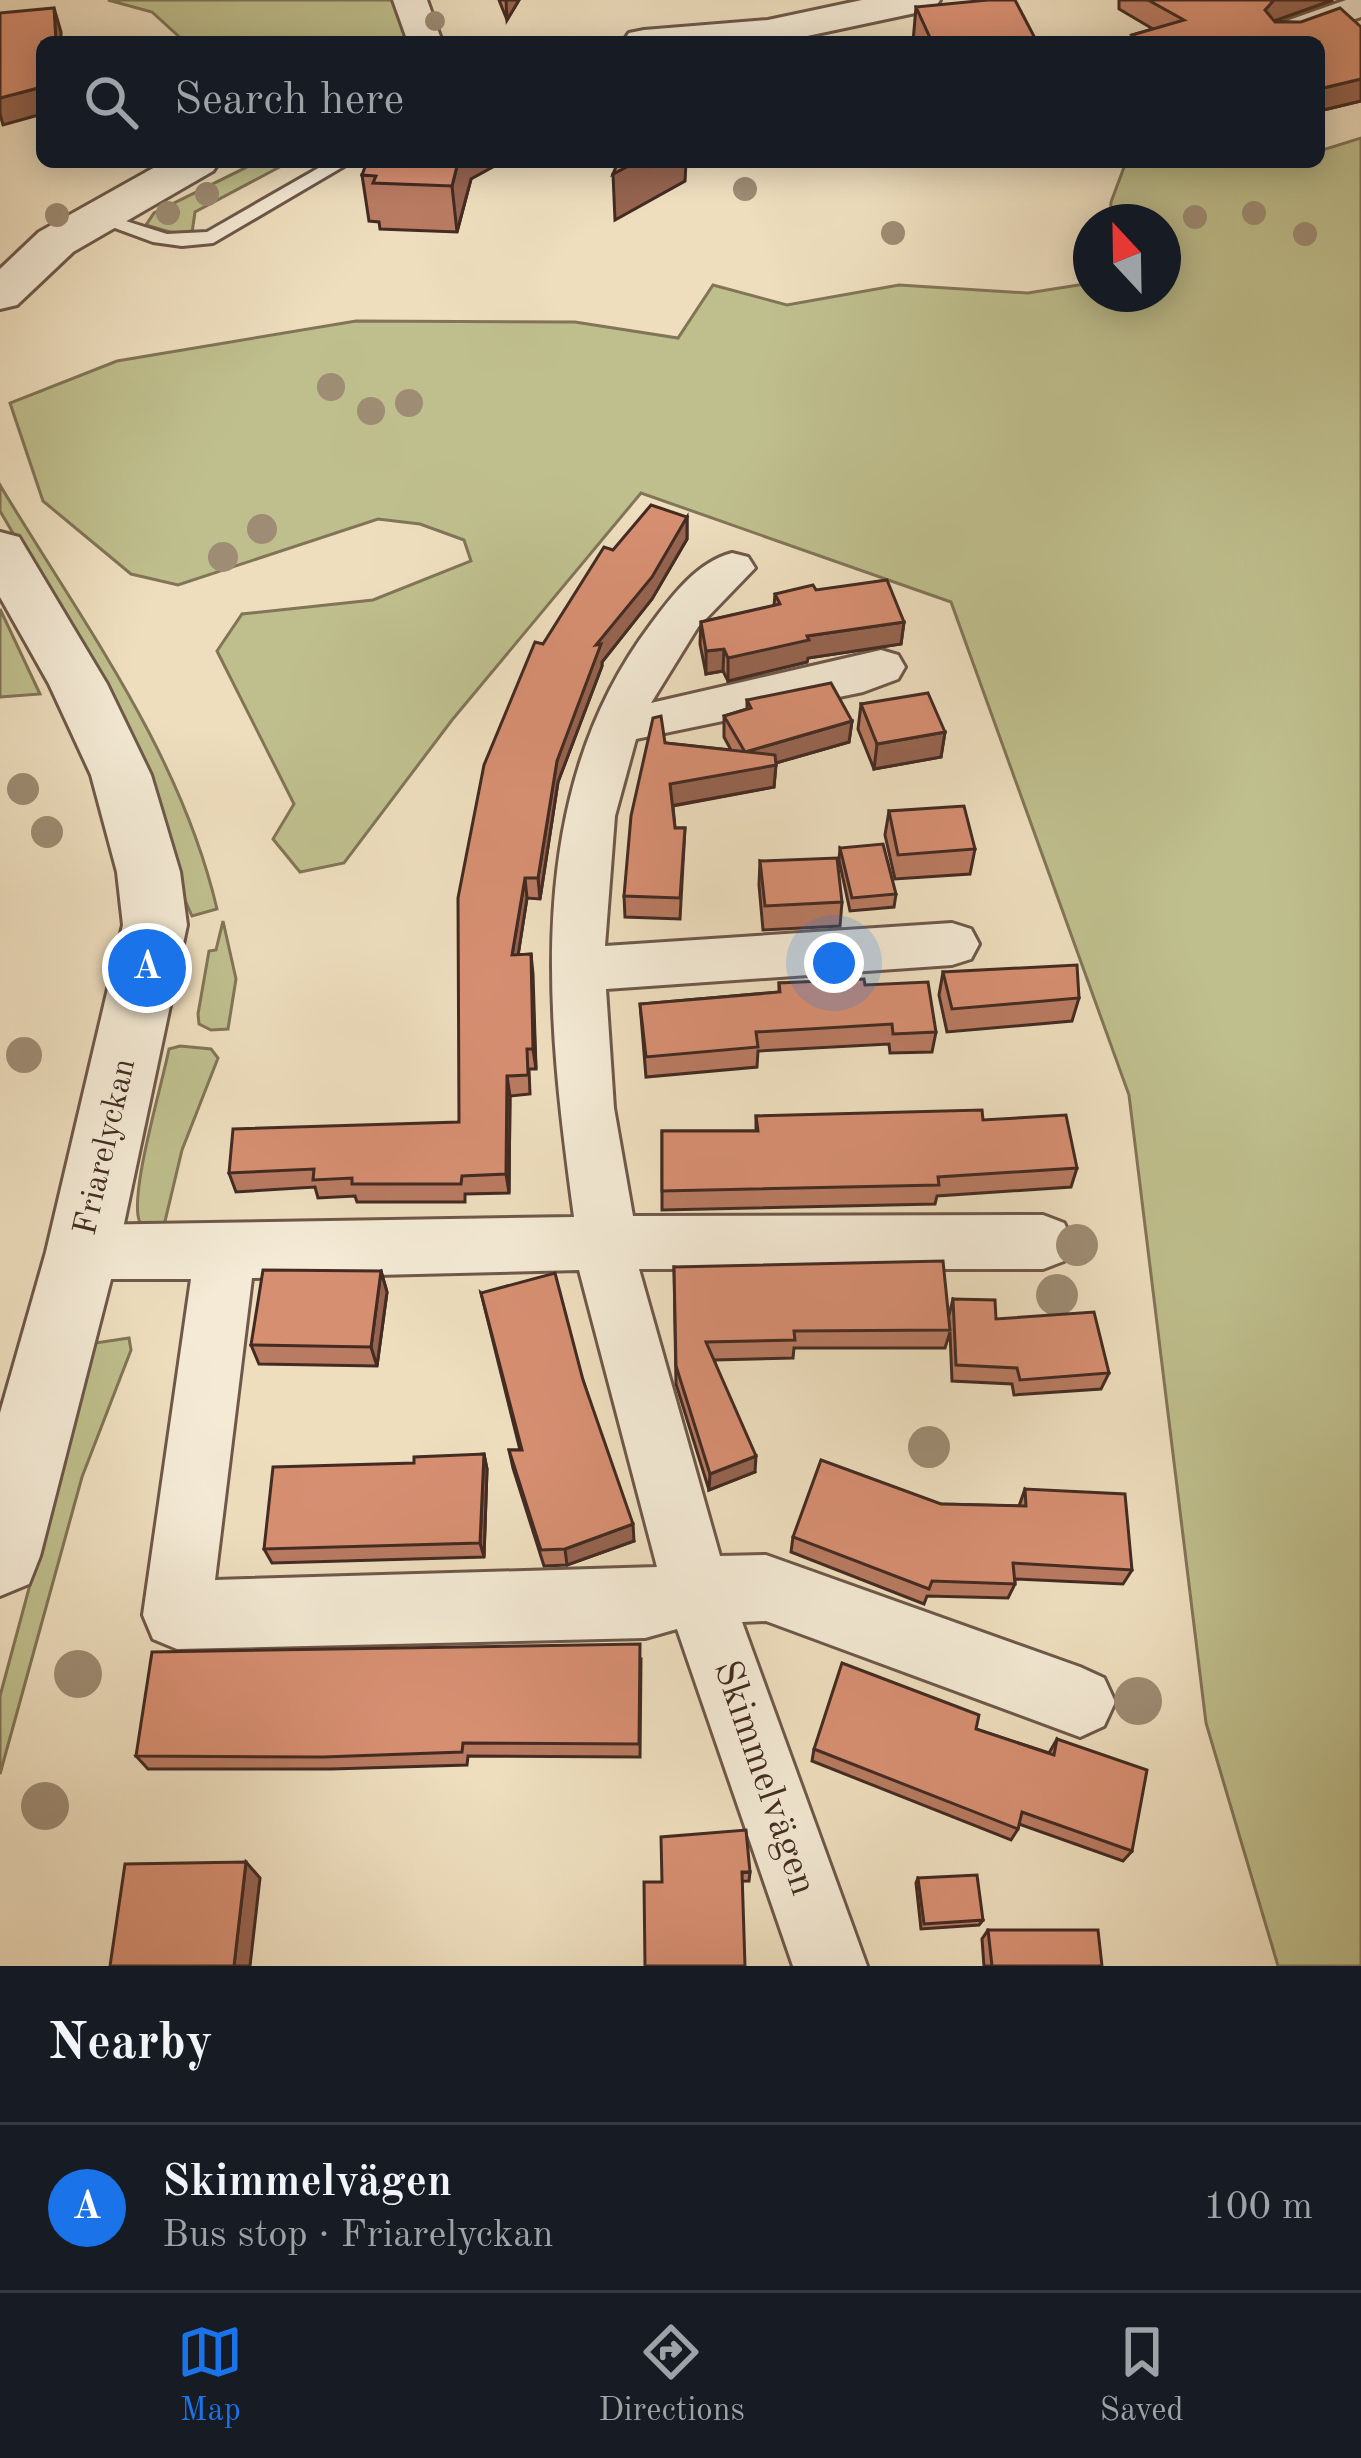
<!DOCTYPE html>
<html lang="en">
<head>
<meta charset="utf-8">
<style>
	:root { --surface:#171b24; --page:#20242c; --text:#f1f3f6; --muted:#9ea1a6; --line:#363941; --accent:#1a73e8 }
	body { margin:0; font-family:"Old Standard TT",serif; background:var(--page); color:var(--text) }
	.compass { position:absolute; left:1073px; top:204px; width:108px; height:108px; border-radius:50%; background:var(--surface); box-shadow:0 6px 30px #0003; rotate:338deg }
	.you { position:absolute; left:834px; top:963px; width:42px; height:42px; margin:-30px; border:9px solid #fff; border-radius:50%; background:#1a73e8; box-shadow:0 0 0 18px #1a73e833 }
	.badge { display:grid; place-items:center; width:78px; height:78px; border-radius:50%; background:var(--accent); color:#fff; font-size:39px; font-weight:700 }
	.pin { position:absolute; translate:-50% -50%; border:6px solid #fff; box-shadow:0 3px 12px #0006 }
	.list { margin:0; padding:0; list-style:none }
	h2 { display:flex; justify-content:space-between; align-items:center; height:156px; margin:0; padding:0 48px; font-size:51px }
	h2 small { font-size:39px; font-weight:400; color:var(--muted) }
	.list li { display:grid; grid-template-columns:78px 1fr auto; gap:36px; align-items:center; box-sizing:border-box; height:168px; padding:0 48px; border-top:3px solid var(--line) }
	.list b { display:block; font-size:45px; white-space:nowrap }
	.list p { margin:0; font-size:39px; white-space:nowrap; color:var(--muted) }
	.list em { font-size:39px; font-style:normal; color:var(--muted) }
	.icon { flex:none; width:66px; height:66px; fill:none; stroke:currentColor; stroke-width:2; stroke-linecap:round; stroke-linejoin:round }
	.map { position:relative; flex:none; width:1361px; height:1966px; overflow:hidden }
	.search { position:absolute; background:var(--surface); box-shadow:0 6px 30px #0003; left:36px; right:36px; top:36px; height:132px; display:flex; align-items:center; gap:30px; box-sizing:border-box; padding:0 42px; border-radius:18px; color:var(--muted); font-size:45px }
	.sheet { height:324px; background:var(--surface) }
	nav { display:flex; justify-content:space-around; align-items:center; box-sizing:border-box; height:168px; border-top:3px solid var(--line); background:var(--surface); font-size:33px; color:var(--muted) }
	nav a { display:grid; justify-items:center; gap:6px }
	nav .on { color:var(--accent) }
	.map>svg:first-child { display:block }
</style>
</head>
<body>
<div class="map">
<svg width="1361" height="1966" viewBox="0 0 1361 1966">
	<rect width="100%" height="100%" fill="#eedebe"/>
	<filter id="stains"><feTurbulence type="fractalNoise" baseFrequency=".00167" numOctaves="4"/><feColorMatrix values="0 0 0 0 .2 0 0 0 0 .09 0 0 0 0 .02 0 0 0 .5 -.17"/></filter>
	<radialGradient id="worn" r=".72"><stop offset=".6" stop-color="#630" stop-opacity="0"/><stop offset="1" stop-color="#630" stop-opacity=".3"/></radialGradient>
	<g fill="#bfbf8d" stroke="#817558" stroke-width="3">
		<polygon points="108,0 400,0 411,42 185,42 152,12"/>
		<polygon points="1361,138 1361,1966 1278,1966 1206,1723 1129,1095 951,602 641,493 452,720 344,863 300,872 273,839 294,804 217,651 242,614 373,600 471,561 464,540 420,524 378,519 178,585 131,574 43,501 10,403 117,361 356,321 575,322 678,338 713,285 787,305 899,285 1028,293 1091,283 1091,294 1163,294 1163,222 1110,222 1111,202 1126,162 1319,162 1319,151"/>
		<polygon points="257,162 289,162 195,212 192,233 180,235 146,225 154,213"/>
		<path d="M0,485C82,622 180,751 217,909L192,916L48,593L0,511Z"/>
		<polygon points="0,609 40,694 0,697"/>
		<polygon points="223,921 236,979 228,1029 211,1030 199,1024 198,1014 209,951 216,950"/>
		<path d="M180,1046L211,1049L218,1058L182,1150L161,1238C151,1233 143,1231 139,1220C130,1191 162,1085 169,1049Z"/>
		<polygon points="129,1338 131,1350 82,1477 0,1774 0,1696 95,1343"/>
	</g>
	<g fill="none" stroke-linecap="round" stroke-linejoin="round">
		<defs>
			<polygon id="service" points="329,162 351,162 213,243 182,246 153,242 85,217 94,211 167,234 207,232"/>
			<g id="minor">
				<polygon points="393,0 427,0 442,42 408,42"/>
				<polygon points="1346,0 1361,0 1361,17 1293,41 1269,41 1264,34 1269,27"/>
				<path d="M732,553L748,557L755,568L698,627L651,703L881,650L898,655L905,667L898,679L863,692L636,739L615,816L605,946L952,923L971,929L979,944L971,959L952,965L606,989L614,1108L633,1216L1043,1215L1064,1223L1073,1242L1064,1261L1043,1269H639L720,1556L766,1555L1080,1667L1104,1678L1115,1702L1104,1726L1080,1737L766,1621L742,1622L867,1966H793L677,1629L645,1638L177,1649L153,1639L143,1615L191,1279H82L61,1271L52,1252L61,1233L82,1225L574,1217C547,1018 521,796 651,624C672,596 697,562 732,553ZM579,1270L657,1567L215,1580L252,1278Z"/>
			</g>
			<g id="tertiary">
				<polygon points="862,0 940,0 934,9 779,42 623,42 629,33 644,30 768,20"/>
				<polygon points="164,162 219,162 213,171 73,252 17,305 0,309 0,269 39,232"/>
				<polygon points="0,532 19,537 107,684 151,775 180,872 187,925 118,1252 40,1556 29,1584 0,1596 0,1413 46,1252 123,925 117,872 91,775 49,684 0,597"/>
			</g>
		</defs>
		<use href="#service" stroke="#6e584a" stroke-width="6"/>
		<use href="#minor" stroke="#6e584a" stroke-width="6"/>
		<use href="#tertiary" stroke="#6e584a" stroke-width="6"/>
		<use href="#service" fill="#f4ead5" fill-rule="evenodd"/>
		<use href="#minor" fill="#f4ead5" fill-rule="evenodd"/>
		<use href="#tertiary" fill="#f4ead5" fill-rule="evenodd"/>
	</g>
	<g fill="#9e8c74">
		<circle cx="435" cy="21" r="10"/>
		<circle cx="745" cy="189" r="12"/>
		<circle cx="207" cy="194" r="12"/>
		<circle cx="168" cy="213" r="12"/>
		<circle cx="1254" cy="213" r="12"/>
		<circle cx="57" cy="215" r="12"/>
		<circle cx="1195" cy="217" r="12"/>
		<circle cx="893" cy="233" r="12"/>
		<circle cx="1305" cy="234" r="12"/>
		<circle cx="331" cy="387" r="14"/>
		<circle cx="409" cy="403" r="14"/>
		<circle cx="371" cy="411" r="14"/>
		<circle cx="262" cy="529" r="15"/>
		<circle cx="223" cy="557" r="15"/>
		<circle cx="23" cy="789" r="16"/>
		<circle cx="47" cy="832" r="16"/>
		<circle cx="24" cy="1055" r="18"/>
		<circle cx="1077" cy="1245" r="21"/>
		<circle cx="1057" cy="1295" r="21"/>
		<circle cx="929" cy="1447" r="21"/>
		<circle cx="78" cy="1674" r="24"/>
		<circle cx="1138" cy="1701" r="24"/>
		<circle cx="45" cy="1806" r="24"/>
	</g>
	<g fill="#b97b62" stroke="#432b23" stroke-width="3">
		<polygon points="499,0 519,0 507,20"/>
		<polygon points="1119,0 1333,0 1274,21 1361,27 1361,101 1319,111 1319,42 1130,42 1132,35 1153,29 1119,9"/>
		<polygon points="916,7 1037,42 913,42"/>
		<polygon points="362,175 471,179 457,232 380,229 379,222 369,221"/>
		<polygon points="687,517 687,539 652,599 602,662 602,666 558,782 540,899 527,898 518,955 531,954 536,1069 529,1069 530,1094 510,1096 509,1193 465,1194 465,1202 357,1202 355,1196 318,1198 315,1187 236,1192 229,1173 459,1122 543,644 613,550"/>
		<polygon points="816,590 904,622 901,644 808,658 807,662 728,681 723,671 706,674 700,644 701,622 774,606 775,594"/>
		<polygon points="747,700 852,721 849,742 776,763 774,787 673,806 675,828 685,828 680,919 625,917 624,896 665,743 731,750 724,737 724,716 747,709"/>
		<polygon points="861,704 945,732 941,757 874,769 858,729"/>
		<polygon points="889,811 975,849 970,874 895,879 885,835"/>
		<polygon points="840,848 896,894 894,907 850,911 839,860"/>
		<polygon points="760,861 842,902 840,926 763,930 759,885"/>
		<polygon points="943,972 1079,998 1072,1021 947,1032 939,995"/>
		<polygon points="779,983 865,985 936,1032 932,1052 890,1053 889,1044 758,1051 757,1067 646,1077 640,1004 779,992"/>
		<polygon points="756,1116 983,1120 1077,1168 1071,1187 937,1196 935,1204 662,1210 662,1131 756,1131"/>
		<polygon points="674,1267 949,1315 953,1299 1109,1373 1101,1389 1014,1395 1012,1384 952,1381 950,1332 945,1348 794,1348 793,1358 714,1360 755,1472 709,1490 676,1384"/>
		<polygon points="381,1271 387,1292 377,1366 259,1364 251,1345"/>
		<polygon points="481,1293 583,1380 634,1541 567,1565 544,1566 513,1468 509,1450 520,1450"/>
		<polygon points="484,1454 487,1469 484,1557 272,1563 264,1549 414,1463"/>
		<polygon points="1025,1489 1132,1570 1123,1584 1015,1579 1015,1584 1008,1598 927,1596 924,1604 791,1552 793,1537 941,1504 1019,1506"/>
		<polygon points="641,1659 640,1757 468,1756 467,1765 331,1769 148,1769 136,1756"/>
		<polygon points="976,1729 1049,1753 1057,1739 1132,1851 1123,1861 1019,1824 1018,1829 1011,1840 812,1761 814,1749"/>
		<polygon points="750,1872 749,1881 662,1882"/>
		<polygon points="918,1878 983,1920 979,1925 921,1929 916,1883"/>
		<polygon points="988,1930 1102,1966 984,1966 982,1939"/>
	</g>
	<g fill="#966450" stroke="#432b23" stroke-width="3">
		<polygon points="506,0 519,0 507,20"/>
		<polygon points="1274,0 1333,0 1265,24 1265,10"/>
		<polygon points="54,8 61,32 61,42 56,42"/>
		<polygon points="1361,79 1361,101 1319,111 1319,89"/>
		<polygon points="42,87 42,114 3,125 0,114 0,98"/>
		<polygon points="458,162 502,162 471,179 457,232 452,186"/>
		<polygon points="636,162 686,162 685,181 615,220 613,174"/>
		<polygon points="687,517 687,539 652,599 602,662 602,666 558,782 540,899 538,878 557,761 596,645"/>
		<polygon points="904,622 901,644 808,658 807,662 728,681 728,658 807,636"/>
		<polygon points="724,649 723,671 706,674 706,651"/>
		<polygon points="852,721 849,742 758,768 776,765 774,787 670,806 670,784 745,752"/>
		<polygon points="945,732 941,757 874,769 877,744"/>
		<polygon points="525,878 527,898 515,975 512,955"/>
		<polygon points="531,954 533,974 536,1069 533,1049"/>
		<polygon points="507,1076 510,1096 509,1193 506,1174"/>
		<polygon points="381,1271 387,1292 377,1366 371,1347"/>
		<polygon points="484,1454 487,1469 484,1557 480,1543"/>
		<polygon points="756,1456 755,1472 709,1490 710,1474"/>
		<polygon points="633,1524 634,1541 567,1565 565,1549"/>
		<polygon points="246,1862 260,1878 250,1966 234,1966"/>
	</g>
	<g fill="#d78f72" stroke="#432b23" stroke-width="3">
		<polygon points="988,0 1015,0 1037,42 932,42 916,7"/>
		<polygon points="1148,0 1274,0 1265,10 1275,22 1301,22 1340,8 1361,27 1361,79 1319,89 1319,42 1141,42 1132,35 1184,20"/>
		<polygon points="54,8 56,42 42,42 42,87 0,98 0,13"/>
		<polygon points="724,40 724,42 676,42"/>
		<polygon points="367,162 458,162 452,186 373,183 376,176 362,175"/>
		<polygon points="618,162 636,162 613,174"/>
		<polygon points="651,505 687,517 652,577 596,645 601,644 557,761 538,878 525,878 512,955 531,954 533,1049 527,1049 528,1075 507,1076 506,1174 462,1176 461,1184 352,1184 352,1178 313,1180 314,1169 229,1173 233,1129 459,1122 458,898 484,765 535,642 543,644 604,547 613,550"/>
		<polygon points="887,580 904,622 807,636 809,640 728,658 724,649 706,651 701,622 780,604 775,594 813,585 816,590"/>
		<polygon points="831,683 852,721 745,752 724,716 751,708 747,700"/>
		<polygon points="928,693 945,732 877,744 861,704"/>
		<polygon points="661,716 665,743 775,755 776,765 670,784 675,828 685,828 680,898 624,896 631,816 653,718"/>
		<polygon points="964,806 975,849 898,855 889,811"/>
		<polygon points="883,844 896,894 852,898 840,848"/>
		<polygon points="837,858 842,902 765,906 760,861"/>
		<polygon points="1077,965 1079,998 952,1009 943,972"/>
		<polygon points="864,979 865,985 928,982 936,1032 893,1034 892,1024 756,1032 758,1047 646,1057 640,1004 780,992 779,983"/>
		<polygon points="982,1110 983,1120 1066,1115 1077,1168 938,1177 939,1185 662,1191 662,1131 758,1131 756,1116"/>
		<polygon points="943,1261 950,1330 794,1331 795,1340 706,1342 756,1456 710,1474 676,1366 674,1267"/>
		<polygon points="263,1270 381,1271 371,1347 251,1345"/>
		<polygon points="555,1273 583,1380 633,1524 565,1549 541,1550 509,1450 522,1450 481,1293"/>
		<polygon points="953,1299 995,1300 996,1319 1094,1312 1109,1373 1020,1380 1017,1368 956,1365"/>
		<polygon points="484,1454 480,1543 264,1549 273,1467 414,1463 414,1457"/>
		<polygon points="821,1460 941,1504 1026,1506 1025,1489 1125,1494 1132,1570 1013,1563 1015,1584 932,1581 929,1589 793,1537"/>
		<polygon points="640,1644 639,1744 463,1743 462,1752 323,1757 136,1756 152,1652"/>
		<polygon points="842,1663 979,1715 976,1729 1054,1755 1057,1739 1147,1770 1132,1851 1022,1812 1018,1829 814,1749"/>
		<polygon points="746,1830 750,1872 742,1872 745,1966 645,1966 644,1882 662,1882 661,1837"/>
		<polygon points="246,1862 234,1966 110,1966 125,1864"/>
		<polygon points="977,1875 983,1920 924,1924 918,1878"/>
		<polygon points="988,1930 1098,1930 1102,1966 992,1966"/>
	</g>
	<g text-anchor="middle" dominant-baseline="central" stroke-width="10" stroke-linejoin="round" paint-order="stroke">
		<g font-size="33" fill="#432b23" stroke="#f4ead5">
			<text transform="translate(106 1147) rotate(-77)">Friarelyckan</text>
		</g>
		<g font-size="39" fill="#432b23" stroke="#f4ead5">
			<text transform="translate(764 1778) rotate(71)">Skimmelvägen</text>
		</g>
	</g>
	<rect width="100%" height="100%" filter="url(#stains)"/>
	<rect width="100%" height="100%" fill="url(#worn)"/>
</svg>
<svg class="compass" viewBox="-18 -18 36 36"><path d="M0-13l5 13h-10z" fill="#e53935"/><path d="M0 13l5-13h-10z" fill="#9ea1a6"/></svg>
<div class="you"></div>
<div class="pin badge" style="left:147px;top:968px">A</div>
<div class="search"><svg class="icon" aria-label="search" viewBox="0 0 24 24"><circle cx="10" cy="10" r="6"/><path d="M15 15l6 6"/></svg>Search here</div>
</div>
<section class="sheet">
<h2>Nearby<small></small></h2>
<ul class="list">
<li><span class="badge">A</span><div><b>Skimmelvägen</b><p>Bus stop · Friarelyckan</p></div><em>100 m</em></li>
</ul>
</section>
<nav>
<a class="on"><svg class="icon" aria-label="map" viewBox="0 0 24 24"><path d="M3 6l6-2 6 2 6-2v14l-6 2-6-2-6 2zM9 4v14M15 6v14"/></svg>Map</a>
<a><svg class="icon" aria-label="directions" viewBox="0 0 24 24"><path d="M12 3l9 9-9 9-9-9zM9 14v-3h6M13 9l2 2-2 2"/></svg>Directions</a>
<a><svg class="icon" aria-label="saved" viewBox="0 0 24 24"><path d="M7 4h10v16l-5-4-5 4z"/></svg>Saved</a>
</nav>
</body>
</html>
